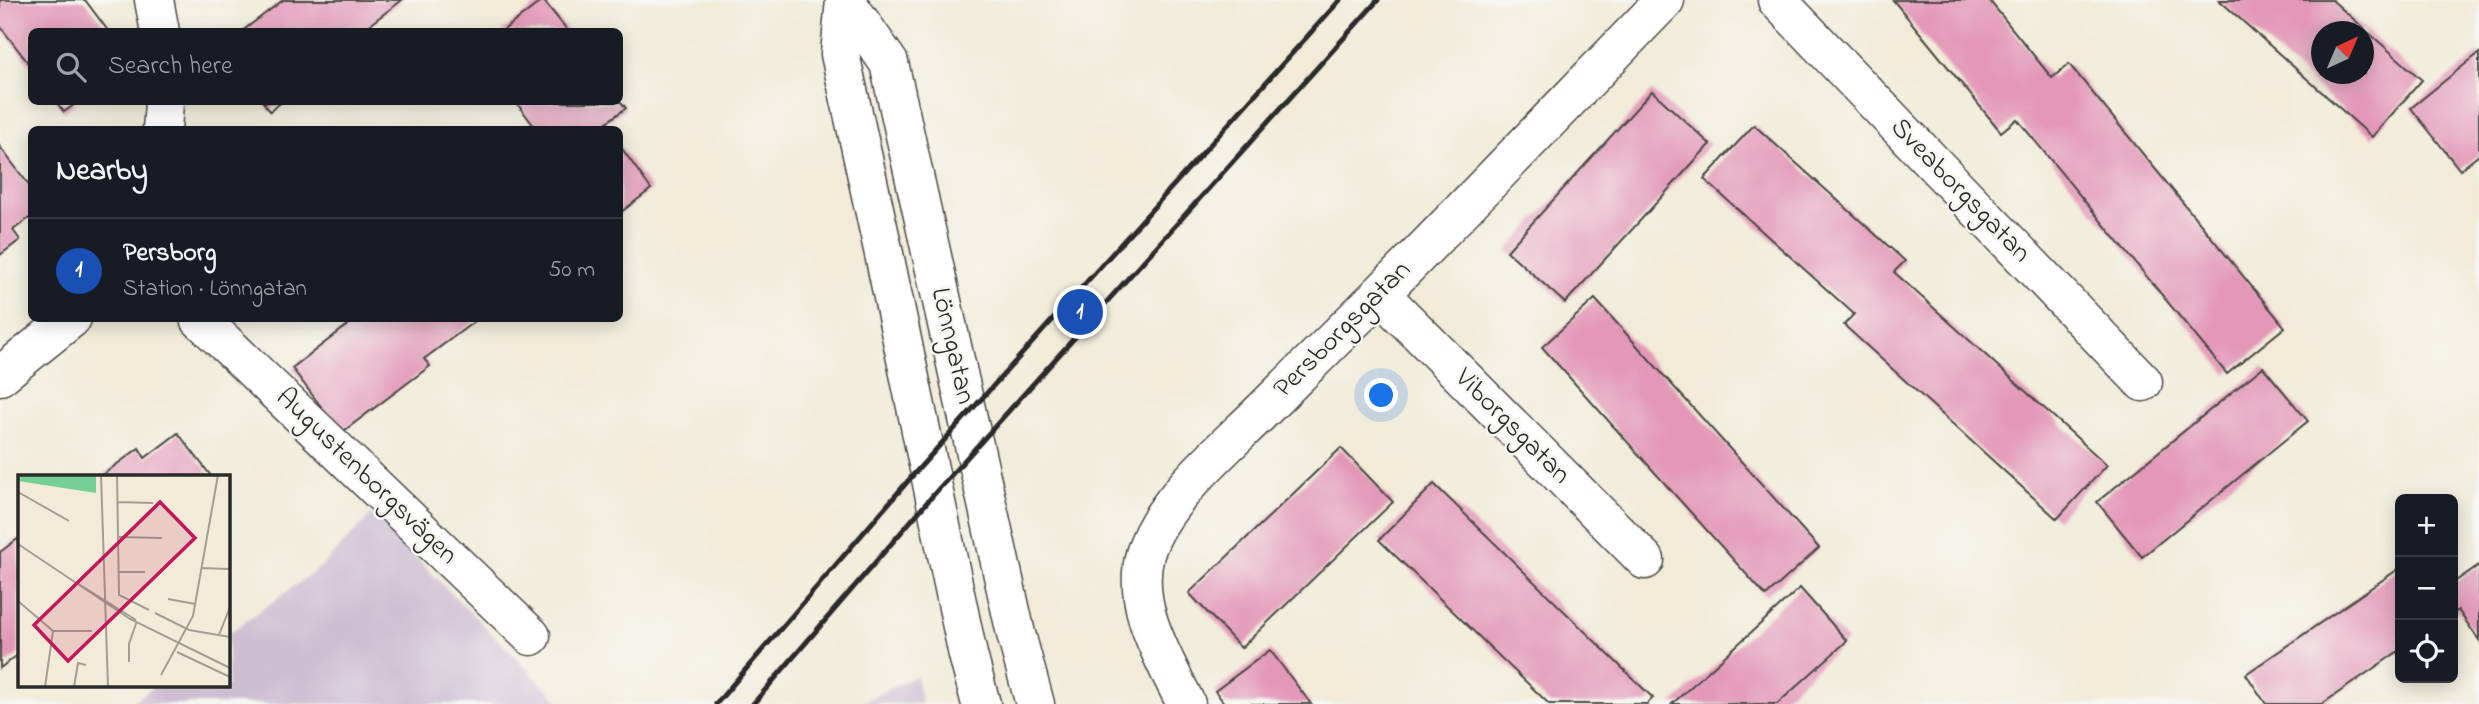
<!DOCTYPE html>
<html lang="en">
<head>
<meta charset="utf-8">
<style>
	:root { --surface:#171b24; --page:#20242c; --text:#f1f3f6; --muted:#9ea1a6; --line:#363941; --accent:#ea580c }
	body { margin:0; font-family:"Indie Flower",sans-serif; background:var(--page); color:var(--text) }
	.controls { position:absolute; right:21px; bottom:21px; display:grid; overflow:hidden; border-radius:10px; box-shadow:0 4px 18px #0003 }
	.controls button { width:63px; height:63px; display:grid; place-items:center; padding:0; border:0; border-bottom:2px solid var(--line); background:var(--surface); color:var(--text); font:35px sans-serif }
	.compass { position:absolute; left:2311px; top:21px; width:63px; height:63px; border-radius:50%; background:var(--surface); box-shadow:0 4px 18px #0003; rotate:44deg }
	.you { position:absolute; left:1382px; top:396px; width:24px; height:24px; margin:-18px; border:5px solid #fff; border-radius:50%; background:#1a73e8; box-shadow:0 0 0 10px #1a73e833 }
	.badge { display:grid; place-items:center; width:46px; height:46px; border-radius:50%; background:var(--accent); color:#fff; font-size:23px; font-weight:700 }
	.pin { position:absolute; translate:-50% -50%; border:4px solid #fff; box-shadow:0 2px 7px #0006 }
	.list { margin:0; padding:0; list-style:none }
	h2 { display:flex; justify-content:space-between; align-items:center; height:91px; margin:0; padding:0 28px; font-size:30px }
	h2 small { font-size:23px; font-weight:400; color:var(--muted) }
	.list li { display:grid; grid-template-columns:46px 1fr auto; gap:21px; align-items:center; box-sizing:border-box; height:105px; padding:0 28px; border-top:2px solid var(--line) }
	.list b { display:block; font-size:26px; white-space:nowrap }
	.list p { margin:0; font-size:23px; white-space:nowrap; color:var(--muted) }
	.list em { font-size:23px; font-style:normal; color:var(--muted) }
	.icon { flex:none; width:38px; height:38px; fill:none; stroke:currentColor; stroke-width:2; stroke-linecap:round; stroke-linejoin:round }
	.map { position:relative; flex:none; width:2479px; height:704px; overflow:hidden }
	.search { position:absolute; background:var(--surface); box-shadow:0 4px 18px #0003; left:28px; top:28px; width:595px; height:77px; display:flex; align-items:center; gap:18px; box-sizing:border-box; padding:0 24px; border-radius:10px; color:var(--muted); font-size:26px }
	.panel { position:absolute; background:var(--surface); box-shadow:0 4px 18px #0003; left:28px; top:126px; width:595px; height:196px; border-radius:10px }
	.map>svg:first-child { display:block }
</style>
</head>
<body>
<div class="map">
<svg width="2479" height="704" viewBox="0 0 2479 704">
	<rect width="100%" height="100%" fill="#f6f6f2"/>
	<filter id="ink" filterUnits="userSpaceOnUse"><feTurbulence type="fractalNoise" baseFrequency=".0143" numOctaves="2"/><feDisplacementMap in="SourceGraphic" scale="14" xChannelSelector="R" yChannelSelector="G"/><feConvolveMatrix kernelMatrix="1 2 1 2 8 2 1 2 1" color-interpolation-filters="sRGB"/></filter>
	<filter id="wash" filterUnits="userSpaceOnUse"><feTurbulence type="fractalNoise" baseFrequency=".00686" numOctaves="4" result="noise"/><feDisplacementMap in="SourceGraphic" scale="28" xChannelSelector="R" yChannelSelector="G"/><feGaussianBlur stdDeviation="1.57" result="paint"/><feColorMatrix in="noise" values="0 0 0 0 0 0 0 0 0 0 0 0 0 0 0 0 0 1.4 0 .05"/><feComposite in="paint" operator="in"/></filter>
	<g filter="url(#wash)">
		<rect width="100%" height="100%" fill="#f1ebd8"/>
		<g fill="#cdbed2">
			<polygon points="372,514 562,704 130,704 156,685 228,685 228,634 322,566"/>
			<polygon points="916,676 922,704 858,704"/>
		</g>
		<g id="blocks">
			<g fill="#e398b7" fill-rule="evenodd">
				<polygon points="0,0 85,0 109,32 32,32 32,68 0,26"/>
				<polygon points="283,0 402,0 360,32 241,32"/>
				<polygon points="543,0 569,32 501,32"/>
				<polygon points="1893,0 1989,0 2052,78 2069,64 2285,327 2227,374 2017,119 2001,132"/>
				<path d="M2219,0H2332L2422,80L2372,137ZM2322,32H2364V74H2322Z"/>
				<polygon points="2479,53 2479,155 2460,170 2411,108"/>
				<polygon points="1652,91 1710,144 1565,303 1507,251"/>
				<polygon points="56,102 78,102 64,112"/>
				<polygon points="263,102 282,102 270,111"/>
				<polygon points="516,102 621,102 626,108 603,125 607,130 537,130"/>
				<polygon points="1754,125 1905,261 1894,272 2107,465 2057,519 1844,325 1854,314 1704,179"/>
				<polygon points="620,146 651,189 620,213"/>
				<polygon points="0,147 32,189 32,216 13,230 20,240 0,255"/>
				<polygon points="1595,299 1819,548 1766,596 1542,347"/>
				<polygon points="357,318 479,318 424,359 430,366 341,433 292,368"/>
				<polygon points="2263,367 2308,421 2142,557 2097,502"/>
				<polygon points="178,433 211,476 101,476 139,448 145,458"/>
				<polygon points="1341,448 1393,502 1241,648 1189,593"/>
				<polygon points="1434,484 1653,698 1647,704 1549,704 1379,540"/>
				<polygon points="19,538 19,654 0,668 0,552"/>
				<polygon points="2479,565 2479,640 2458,610 2453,614 2453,583"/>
				<polygon points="2400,568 2400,650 2322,704 2266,704 2246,674"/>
				<polygon points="1800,588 1847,641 1777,704 1672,704"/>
				<polygon points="1270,650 1311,704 1225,704 1215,691"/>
			</g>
		</g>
	</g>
	<g filter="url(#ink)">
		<use href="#blocks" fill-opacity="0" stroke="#494845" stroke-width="2"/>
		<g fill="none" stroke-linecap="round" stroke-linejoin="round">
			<defs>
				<g id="street">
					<polyline points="154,0 160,32"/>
					<polyline points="1777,0 2143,382"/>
					<polyline points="162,130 164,102"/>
					<polyline points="1380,294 1645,560"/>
					<polyline points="199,318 531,636"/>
					<polyline points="0,376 72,318"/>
					<path d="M1186,704C1164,658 1131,607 1145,554C1159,504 1220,452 1257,416C1298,375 1340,334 1381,293C1477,196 1570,98 1665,0"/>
				</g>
				<g id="secondary">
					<polyline points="845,0 889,63 1016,634 1035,704"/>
					<polyline points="845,0 840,54 884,254 968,655 981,704"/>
				</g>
			</defs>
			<use href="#street" stroke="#494845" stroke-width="41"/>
			<use href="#secondary" stroke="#494845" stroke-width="41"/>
			<use href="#street" stroke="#fff" stroke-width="38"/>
			<use href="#secondary" stroke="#fff" stroke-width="38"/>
			<g stroke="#2b2b2b" stroke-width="5">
				<polyline points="716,704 914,474 1340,0"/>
				<polyline points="753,704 935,493 1378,0"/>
			</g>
		</g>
	</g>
	<g text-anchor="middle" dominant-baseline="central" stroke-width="5" stroke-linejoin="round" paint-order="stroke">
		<g font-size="28" fill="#2b2b2b" stroke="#f6f6f2">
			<text transform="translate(1960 191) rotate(46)">Sveaborgsgatan</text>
			<text transform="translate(1343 330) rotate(-45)">Persborgsgatan</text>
			<text transform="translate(952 346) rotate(77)">Lönngatan</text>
			<text transform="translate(1512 427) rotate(45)">Viborgsgatan</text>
			<text transform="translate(366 477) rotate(44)">Augustenborgsvägen</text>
		</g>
	</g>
	<g transform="translate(18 475)">
		<rect width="212" height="212" fill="#f1ebd8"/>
		<path d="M0,0H78V18L0,6Z" fill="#76cf95"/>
		<path fill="none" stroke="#a29e93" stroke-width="2" d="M83,0L90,212M99,0L101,120L131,135M0,17L51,46M99,27L135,28M101,62L144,63M0,69L112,144L212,193M183,93L212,94M101,97H127M59,108L118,145M150,124L177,129M0,126L35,156L27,212M137,138L171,155L212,162M35,156H74M201,160L212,132M159,177L212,202M111,187V169L119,146M143,200L175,141L200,0M56,212L60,188L68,190"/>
		<path fill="#c2185b" fill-opacity="0.15" stroke="#c2185b" stroke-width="3.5" d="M142,27L177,63L50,186L16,150Z"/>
		<rect width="212" height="212" fill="none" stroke="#2b2b2b" stroke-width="3.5"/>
	</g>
</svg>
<div class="controls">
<button>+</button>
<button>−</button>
<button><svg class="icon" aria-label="locate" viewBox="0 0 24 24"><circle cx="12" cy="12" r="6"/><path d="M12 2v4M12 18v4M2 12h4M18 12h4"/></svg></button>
</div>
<svg class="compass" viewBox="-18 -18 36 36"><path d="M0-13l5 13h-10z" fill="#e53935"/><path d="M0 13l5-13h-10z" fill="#9ea1a6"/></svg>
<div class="you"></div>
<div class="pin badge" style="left:1080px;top:312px;background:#1a4fb4">1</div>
<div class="search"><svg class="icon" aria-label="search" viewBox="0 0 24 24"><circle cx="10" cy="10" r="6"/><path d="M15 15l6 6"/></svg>Search here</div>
<section class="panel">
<h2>Nearby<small></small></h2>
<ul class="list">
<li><span class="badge" style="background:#1a4fb4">1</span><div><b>Persborg</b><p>Station · Lönngatan</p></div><em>50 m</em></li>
</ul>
</section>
</div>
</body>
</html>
